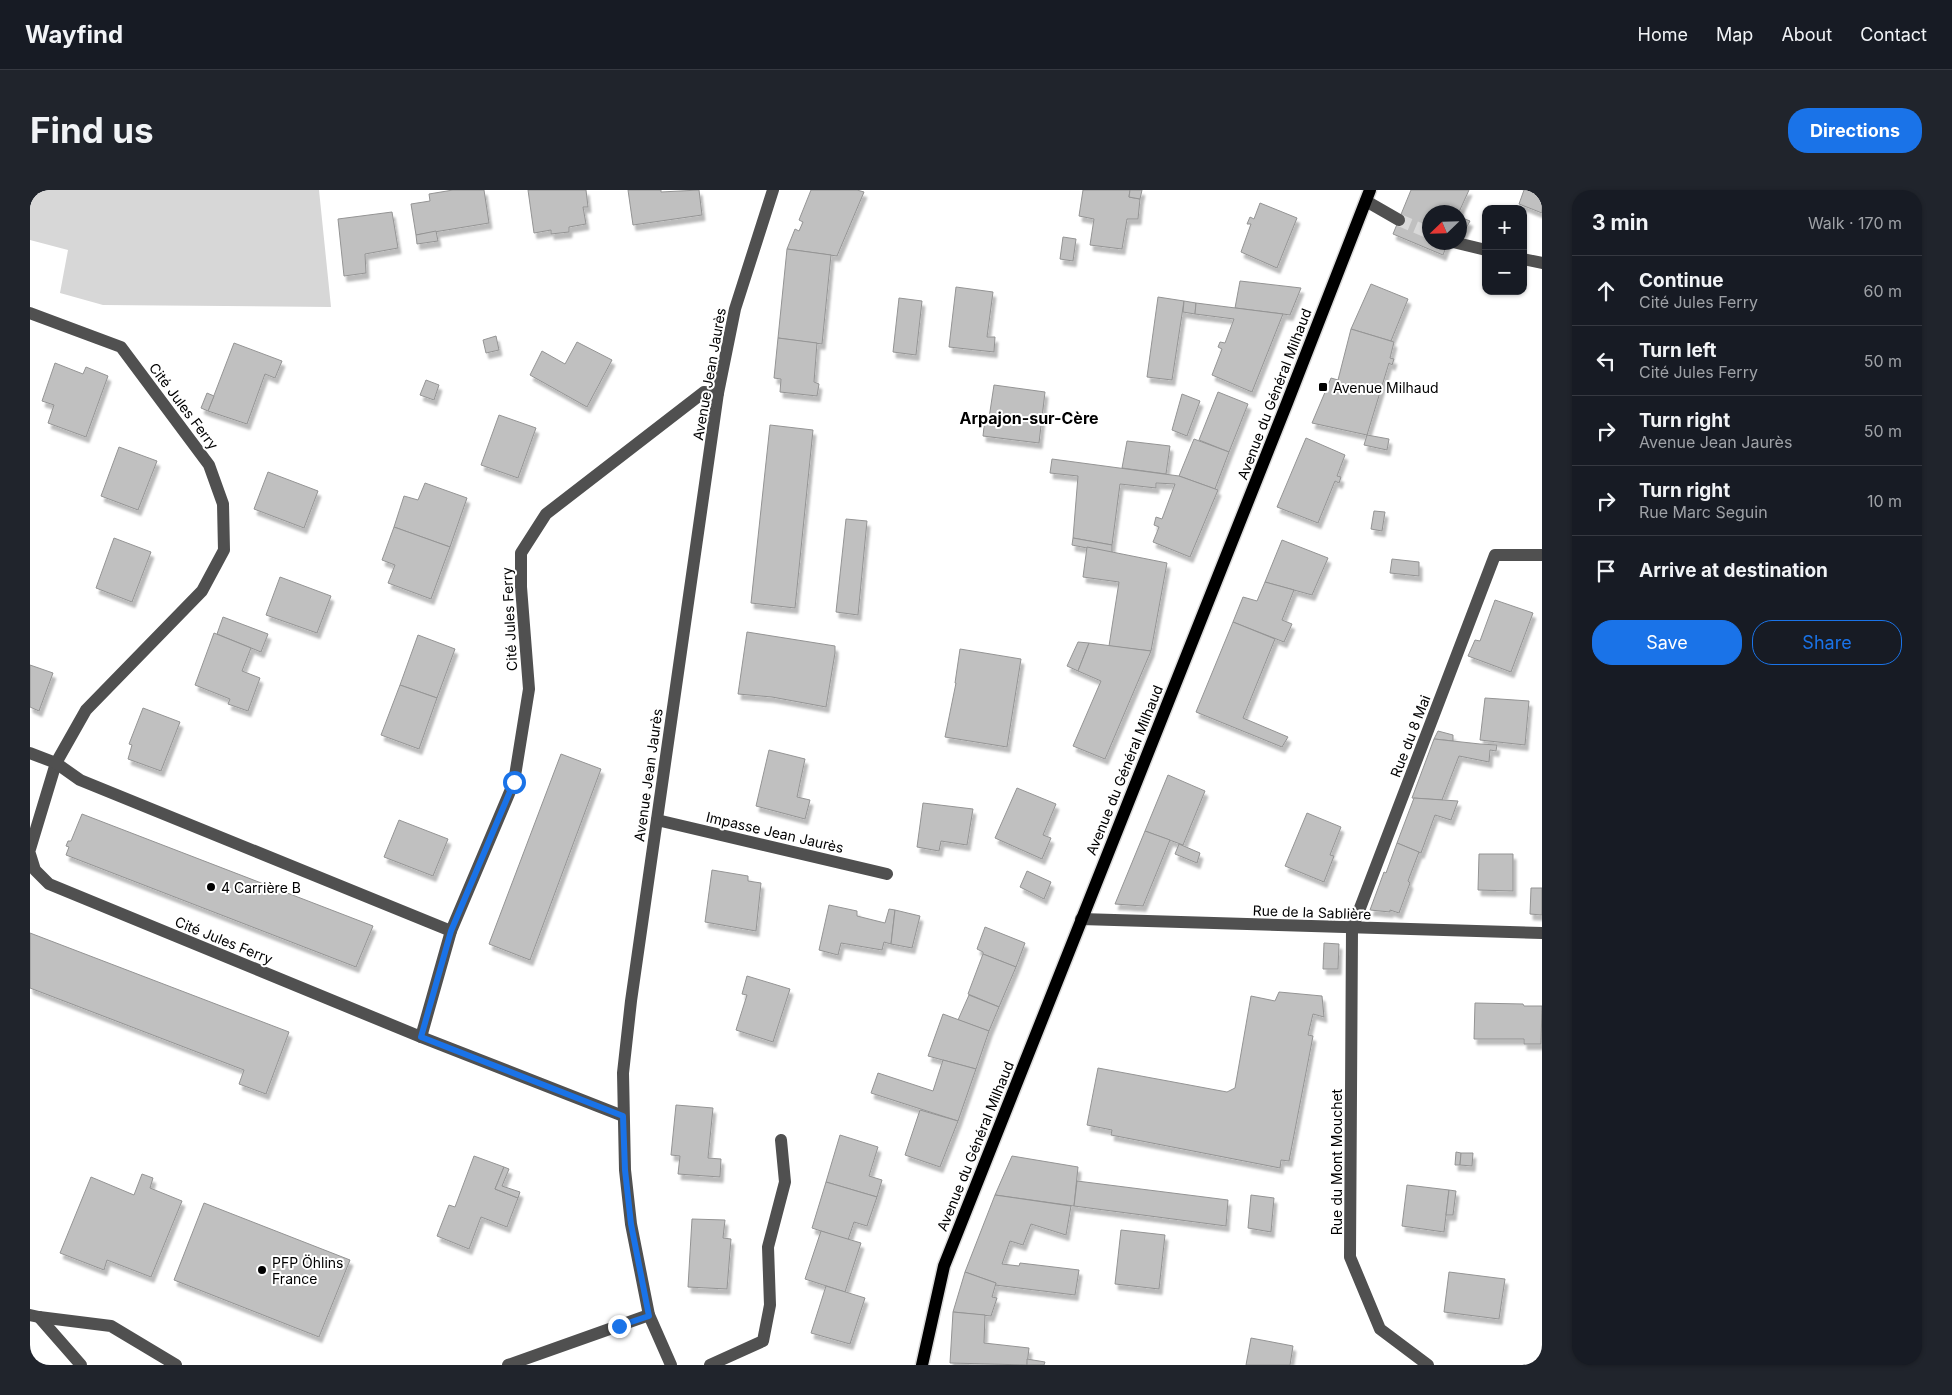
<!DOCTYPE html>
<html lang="en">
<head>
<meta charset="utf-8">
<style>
	:root { --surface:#171b24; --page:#20242c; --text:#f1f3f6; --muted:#9ea1a6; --line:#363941; --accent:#1a73e8 }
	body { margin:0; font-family:Inter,sans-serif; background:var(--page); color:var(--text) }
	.controls { position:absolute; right:15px; top:15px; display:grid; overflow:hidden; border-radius:10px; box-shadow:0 1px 4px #0004 }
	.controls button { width:45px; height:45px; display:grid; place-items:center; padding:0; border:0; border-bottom:1px solid var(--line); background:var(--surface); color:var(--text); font:25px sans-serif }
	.compass { position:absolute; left:1392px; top:15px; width:45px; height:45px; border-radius:50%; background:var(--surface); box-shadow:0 1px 4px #0004; rotate:247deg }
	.stop { position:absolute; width:15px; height:15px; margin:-11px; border:4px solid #1a73e8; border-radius:50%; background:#fff }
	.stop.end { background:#1a73e8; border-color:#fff; box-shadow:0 1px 5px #0008 }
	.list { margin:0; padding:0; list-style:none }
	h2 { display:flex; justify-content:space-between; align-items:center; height:65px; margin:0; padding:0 20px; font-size:21px }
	h2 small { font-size:16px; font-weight:400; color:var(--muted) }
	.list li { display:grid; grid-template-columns:32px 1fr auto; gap:15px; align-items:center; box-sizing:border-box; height:70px; padding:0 20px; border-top:1px solid var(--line) }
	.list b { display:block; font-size:19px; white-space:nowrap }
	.list p { margin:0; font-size:16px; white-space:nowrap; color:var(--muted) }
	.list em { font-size:16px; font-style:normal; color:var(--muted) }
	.actions { display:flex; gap:10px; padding:15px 20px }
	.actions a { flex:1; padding:11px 0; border:1px solid var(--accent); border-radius:20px; text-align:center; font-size:18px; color:var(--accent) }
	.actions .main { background:var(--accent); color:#fff }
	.icon { flex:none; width:28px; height:28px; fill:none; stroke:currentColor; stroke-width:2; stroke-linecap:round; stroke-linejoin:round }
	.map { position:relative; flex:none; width:1512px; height:1175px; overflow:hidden; border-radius:20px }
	header { display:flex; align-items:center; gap:30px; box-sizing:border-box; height:70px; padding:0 25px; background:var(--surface); border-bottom:1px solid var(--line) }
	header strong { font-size:24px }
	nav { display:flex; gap:28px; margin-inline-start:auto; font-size:18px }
	.intro { display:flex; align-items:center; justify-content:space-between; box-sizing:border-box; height:120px; padding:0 30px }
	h1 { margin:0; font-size:35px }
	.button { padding:12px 22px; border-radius:20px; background:var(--accent); color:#fff; font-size:18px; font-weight:700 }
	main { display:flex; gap:30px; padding:0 30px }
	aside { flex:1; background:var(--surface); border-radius:20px; box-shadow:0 1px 4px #0004 }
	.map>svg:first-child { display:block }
</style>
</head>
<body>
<header>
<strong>Wayfind</strong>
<nav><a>Home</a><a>Map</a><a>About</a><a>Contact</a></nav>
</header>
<div class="intro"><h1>Find us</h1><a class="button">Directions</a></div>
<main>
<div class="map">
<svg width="1512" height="1175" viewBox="0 0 1512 1175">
	<defs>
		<filter id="shadow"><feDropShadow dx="3" dy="5.5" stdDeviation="1" flood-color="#0004"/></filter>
	</defs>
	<rect width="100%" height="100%" fill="#fff"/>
	<polygon fill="#d7d7d7" points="20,0 289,0 301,117 73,115 30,103 38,60 0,50 0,1"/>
	<g fill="#c0c0c0" stroke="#949494" filter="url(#shadow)">
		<polygon points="423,0 454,0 459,33 386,45 381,14 400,11 399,4"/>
		<polygon points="498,0 556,0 558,17 553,17 556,34 539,37 539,42 521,44 521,40 504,43"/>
		<polygon points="598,0 631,0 631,2 669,0 672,25 603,35"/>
		<polygon points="781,0 827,0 834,2 807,66 757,59 765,39 769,41 773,32 769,30"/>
		<polygon points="1053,0 1100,0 1099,7 1110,9 1108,29 1097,29 1092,59 1060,55 1064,29 1049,26"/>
		<polygon points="1100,0 1112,0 1110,9 1099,7"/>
		<polygon points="1381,0 1439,0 1429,22 1400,22 1400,52 1418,52 1413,65 1363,44"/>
		<polygon points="1494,0 1512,0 1512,23 1489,14"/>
		<polygon points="1230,13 1267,28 1247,78 1211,62 1221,34 1217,34 1220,27 1224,29"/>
		<polygon points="362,22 368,58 335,64 336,83 314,86 308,29"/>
		<polygon points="1430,27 1440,31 1433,44 1430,43"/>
		<polygon points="406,41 408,51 387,54 386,45"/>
		<polygon points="1033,47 1046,49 1043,71 1030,69"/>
		<polygon points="757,59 801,65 792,154 748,148"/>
		<polygon points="1210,91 1271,98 1260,125 1253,124 1205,118"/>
		<polygon points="1341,94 1378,109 1361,151 1321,139"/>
		<polygon points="926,97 963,102 957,147 965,147 964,162 919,157"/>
		<polygon points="1128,107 1154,111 1142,190 1117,187"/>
		<polygon points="869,108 892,111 886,165 863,162"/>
		<polygon points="1154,111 1166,113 1165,124 1153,122"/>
		<polygon points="1166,113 1253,124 1222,202 1182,185 1192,159 1188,157 1190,152 1195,153 1204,129 1165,124"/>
		<polygon points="1321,139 1364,152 1360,168 1364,169 1362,175 1359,173 1337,245 1282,233 1301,188 1308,190"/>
		<polygon points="466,146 469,160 456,163 453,150"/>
		<polygon points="748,148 787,153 784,192 789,194 787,206 750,202 751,189 744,188"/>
		<polygon points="547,152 582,170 557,217 500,185 512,161 535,174"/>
		<polygon points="204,153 252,171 245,188 235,184 217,234 178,221"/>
		<polygon points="25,173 53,184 56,177 78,186 56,247 18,233 24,215 12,211"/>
		<polygon points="396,190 409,195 404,210 390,205"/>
		<polygon points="964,195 1015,202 1009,253 953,246 955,228 959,228"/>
		<polygon points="1188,202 1218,214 1199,262 1169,250"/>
		<polygon points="177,203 184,206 178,221 171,218"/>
		<polygon points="1152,204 1170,211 1157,246 1142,240"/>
		<polygon points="469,225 506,238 488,288 451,275"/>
		<polygon points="740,235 783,240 765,418 721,413"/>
		<polygon points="1337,245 1359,249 1357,260 1334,255"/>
		<polygon points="1276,248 1315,265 1307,286 1311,287 1309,293 1305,291 1288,333 1247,317"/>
		<polygon points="1164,249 1199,262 1185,299 1149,286"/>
		<polygon points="1097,251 1140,256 1136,284 1092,278"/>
		<polygon points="89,257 127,271 108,320 71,306"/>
		<polygon points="1022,269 1149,286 1188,300 1160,367 1123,352 1129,337 1124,335 1126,327 1132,329 1145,294 1126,293 1126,298 1090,294 1082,355 1043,348 1048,286 1020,283"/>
		<polygon points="238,282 288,301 274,338 224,319"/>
		<polygon points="395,293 437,308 420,357 364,337 374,306 388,310"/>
		<polygon points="1344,321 1355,322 1352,341 1341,339"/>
		<polygon points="816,329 837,331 828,425 806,422"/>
		<polygon points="364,337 420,357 401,409 358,393 365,375 352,370"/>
		<polygon points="84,348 121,362 102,412 66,398"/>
		<polygon points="1043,348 1082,355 1082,363 1042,355"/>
		<polygon points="1252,350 1298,368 1282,405 1235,392"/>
		<polygon points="1057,357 1137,373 1121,461 1079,456 1089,392 1053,387"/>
		<polygon points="1362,369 1389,372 1389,386 1360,383"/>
		<polygon points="250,387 301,406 287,443 236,425"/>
		<polygon points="1235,392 1264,400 1252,430 1262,434 1254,452 1203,432 1213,407 1227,411"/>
		<polygon points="1465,410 1503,423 1481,482 1438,466 1445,450 1450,451"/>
		<polygon points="193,427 238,444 231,462 187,444"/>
		<polygon points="1203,432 1245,449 1213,528 1258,547 1252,557 1166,522"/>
		<polygon points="717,442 805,456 805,463 796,517 742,507 708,504"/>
		<polygon points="184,443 221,458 212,481 230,488 218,521 198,514 200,509 165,495"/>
		<polygon points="388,445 425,459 407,508 370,495"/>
		<polygon points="1048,452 1059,453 1048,481 1037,476"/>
		<polygon points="1059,453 1121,461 1075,569 1043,556 1071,491 1048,481"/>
		<polygon points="930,459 991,469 977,557 915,547 926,493 925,493"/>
		<polygon points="0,475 23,483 9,521 0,517"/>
		<polygon points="370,495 407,508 389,559 351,545"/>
		<polygon points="1455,508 1499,511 1495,555 1450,550"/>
		<polygon points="113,518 150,532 131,581 98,569 102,555 99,554"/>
		<polygon points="1408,541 1423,545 1423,551 1404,549"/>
		<polygon points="1404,549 1450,554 1467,555 1466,561 1460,560 1459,572 1429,566 1412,610 1382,608"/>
		<polygon points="739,560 775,569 767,607 780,610 775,629 726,616"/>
		<polygon points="531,564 571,579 500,770 459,754"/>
		<polygon points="1138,585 1175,601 1153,655 1115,641"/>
		<polygon points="987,598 1026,614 1013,645 1021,648 1012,669 965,648"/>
		<polygon points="1384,608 1428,611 1421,630 1405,625 1391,663 1367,653"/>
		<polygon points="893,613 943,619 937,655 911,651 909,661 887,657"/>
		<polygon points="1277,623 1311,637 1300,665 1304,666 1294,692 1255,676"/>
		<polygon points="52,624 343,736 326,777 36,665 39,657 36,656 38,651 41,651"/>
		<polygon points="369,630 418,649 403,686 354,667"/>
		<polygon points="1115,641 1140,650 1113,716 1085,714"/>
		<polygon points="1367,653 1389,662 1378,691 1380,693 1369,723 1360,720 1360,722 1340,720 1354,682 1356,683"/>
		<polygon points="1149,654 1170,663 1167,673 1145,664"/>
		<polygon points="1449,664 1483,664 1483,701 1448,700"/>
		<polygon points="682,680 718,686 718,691 731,693 726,741 675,732"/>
		<polygon points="997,681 1021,692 1014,709 990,697"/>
		<polygon points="1501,698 1512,698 1512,725 1500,724"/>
		<polygon points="799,715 827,721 827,726 855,733 859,719 865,720 861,754 854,752 852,760 811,753 808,765 789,760"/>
		<polygon points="865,720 890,726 882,758 861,754"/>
		<polygon points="955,737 995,753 986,777 953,764 953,762 947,759"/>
		<polygon points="0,743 259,842 236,904 209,894 214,880 0,798"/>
		<polygon points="1294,753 1309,754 1308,779 1293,779"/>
		<polygon points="953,764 986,777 969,817 938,804"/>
		<polygon points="717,786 760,799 743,852 706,840 717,805 712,804"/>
		<polygon points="1249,802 1292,806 1294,827 1283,824 1278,845 1283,846 1259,971 1251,970 1250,978 1081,945 1082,940 1057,935 1068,878 1197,902 1205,898 1221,806 1245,811"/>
		<polygon points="939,805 969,817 959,841 928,830"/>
		<polygon points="1445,813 1493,814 1494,816 1512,816 1511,854 1494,854 1494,849 1444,849"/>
		<polygon points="913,824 959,841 946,879 898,866"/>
		<polygon points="913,870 946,879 928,931 841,903 848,883 903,901"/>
		<polygon points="646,915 683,918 678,968 691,969 690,987 648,984 650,966 641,965"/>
		<polygon points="890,920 928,931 910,977 875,965"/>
		<polygon points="810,945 848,957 839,986 852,990 847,1007 796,992"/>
		<polygon points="1426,962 1431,963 1430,975 1425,975"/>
		<polygon points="1431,963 1443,963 1442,976 1430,975"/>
		<polygon points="444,966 474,977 465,999 488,1008 477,1037 451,1027 439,1059 407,1046 419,1015 425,1017"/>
		<polygon points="982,966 1048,977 1044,1016 965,1005"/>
		<polygon points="474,977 479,979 472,996 490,1002 488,1008 465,999"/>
		<polygon points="112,984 123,988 120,998 152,1011 121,1087 77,1070 74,1080 30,1063 61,987 104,1005"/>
		<polygon points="1047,991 1198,1010 1196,1036 1044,1016"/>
		<polygon points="796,992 847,1007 837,1036 824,1032 818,1050 782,1038"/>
		<polygon points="1377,995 1419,1000 1414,1042 1372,1036"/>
		<polygon points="1419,1000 1426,1001 1423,1025 1416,1025"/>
		<polygon points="965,1005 1041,1016 1036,1045 1001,1034 993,1055 980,1051 972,1074 989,1076 990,1073 1049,1080 1045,1105 965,1095 966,1093 935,1082"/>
		<polygon points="1221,1005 1244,1008 1241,1042 1218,1038"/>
		<polygon points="174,1013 320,1070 289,1147 144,1090"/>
		<polygon points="662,1029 695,1030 693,1048 701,1049 697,1099 658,1097"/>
		<polygon points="1091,1040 1135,1045 1129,1099 1085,1094"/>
		<polygon points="791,1041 831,1053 815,1102 775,1089"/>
		<polygon points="935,1082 966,1093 962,1107 967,1108 961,1126 923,1122"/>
		<polygon points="1419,1082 1475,1089 1469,1129 1414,1122"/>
		<polygon points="796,1096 835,1108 820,1154 781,1143"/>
		<polygon points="923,1122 955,1125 954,1153 999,1158 997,1175 920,1173"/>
		<polygon points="1221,1148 1263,1156 1260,1175 1216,1175"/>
		<polygon points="997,1169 1015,1172 1014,1175 997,1175"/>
	</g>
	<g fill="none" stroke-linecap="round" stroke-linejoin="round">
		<polyline stroke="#d9d9d9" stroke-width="12" stroke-dasharray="12 6" stroke-linecap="butt" points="1369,30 1400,43"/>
		<defs>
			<polyline id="major" points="892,1175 914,1076 1257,213 1340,0"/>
		</defs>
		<use href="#major" stroke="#dbdbdb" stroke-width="15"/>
		<g stroke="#505050" stroke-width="12">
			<polyline points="1336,11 1369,30"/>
			<polyline points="1423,52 1456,60"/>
			<polyline points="1493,69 1512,73"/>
			<polyline points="0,123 91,157 179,275 193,314 194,360 172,401 56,520 26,573 0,659"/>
			<polyline points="0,563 26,573 50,590 421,741 391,847"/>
			<polyline points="627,630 857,684"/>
			<polyline points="0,664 5,680 19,694 391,847 593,926"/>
			<polyline points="1051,729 1512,743"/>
			<polyline points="421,741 484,592 499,499 491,397 491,363 516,324 674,202 688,203"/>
			<polyline points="0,1125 9,1127 81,1136 146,1175"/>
			<polyline points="9,1127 51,1175"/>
			<polyline points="478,1175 619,1125"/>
			<polyline points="641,1175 619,1125 601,1034 595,980 593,883 601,811 688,203 705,119 743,0"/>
			<polyline points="680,1175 733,1151 740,1115 738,1057 755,992 751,950"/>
			<polyline points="1398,1175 1350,1139 1320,1067 1322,739 1465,365 1512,365"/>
		</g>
		<use href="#major" stroke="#000" stroke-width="12"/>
	</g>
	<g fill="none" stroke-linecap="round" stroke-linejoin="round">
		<polyline stroke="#1a73e8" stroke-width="6" points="484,592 421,741 391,847 593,926 595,980 601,1034 619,1126 589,1136"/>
	</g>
	<g fill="#000" stroke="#fff" stroke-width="2">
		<rect x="1288" y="192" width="10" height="10" rx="2.5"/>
		<circle cx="181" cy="697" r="5"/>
		<circle cx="232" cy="1080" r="5"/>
	</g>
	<g text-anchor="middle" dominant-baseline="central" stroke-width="4" stroke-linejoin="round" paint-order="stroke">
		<g font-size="14" fill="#000" stroke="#fff">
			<text transform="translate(679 184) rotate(-80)">Avenue Jean Jaurès</text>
			<text transform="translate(1244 204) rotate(-69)">Avenue du Général Milhaud</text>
			<text transform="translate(154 216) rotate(53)">Cité Jules Ferry</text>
			<text transform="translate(479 429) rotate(-93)">Cité Jules Ferry</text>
			<text transform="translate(1380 546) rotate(-69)">Rue du 8 Mai</text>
			<text transform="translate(1094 580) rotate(-68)">Avenue du Général Milhaud</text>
			<text transform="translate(618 585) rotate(-82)">Avenue Jean Jaurès</text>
			<text transform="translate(745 642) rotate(13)">Impasse Jean Jaurès</text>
			<text transform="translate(1282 722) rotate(2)">Rue de la Sablière</text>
			<text transform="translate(194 750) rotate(22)">Cité Jules Ferry</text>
			<text transform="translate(945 956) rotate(-68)">Avenue du Général Milhaud</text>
			<text transform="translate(1306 972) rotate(-90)">Rue du Mont Mouchet</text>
		</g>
		<g font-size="14" fill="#000" stroke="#fff" text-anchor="start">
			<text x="1303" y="197">Avenue Milhaud</text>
			<text x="191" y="697">4 Carrière B</text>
			<text x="242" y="1072">PFP Öhlins<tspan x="242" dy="16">France</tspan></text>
		</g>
		<g font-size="16" font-weight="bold" fill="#000" stroke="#fff">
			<text x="999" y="228">Arpajon-sur-Cère</text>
		</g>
	</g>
</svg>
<div class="controls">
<button>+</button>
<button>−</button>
</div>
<svg class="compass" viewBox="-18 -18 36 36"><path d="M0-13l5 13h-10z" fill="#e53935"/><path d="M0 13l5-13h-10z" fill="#9ea1a6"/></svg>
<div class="stop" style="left:484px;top:592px"></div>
<div class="stop end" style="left:589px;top:1136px"></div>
</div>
<aside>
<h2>3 min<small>Walk · 170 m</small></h2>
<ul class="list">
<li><svg class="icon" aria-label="ahead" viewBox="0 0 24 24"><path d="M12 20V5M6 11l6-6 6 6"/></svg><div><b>Continue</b><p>Cité Jules Ferry</p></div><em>60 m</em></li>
<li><svg class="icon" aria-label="left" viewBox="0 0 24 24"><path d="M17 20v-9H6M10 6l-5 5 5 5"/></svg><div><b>Turn left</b><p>Cité Jules Ferry</p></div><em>50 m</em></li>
<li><svg class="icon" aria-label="right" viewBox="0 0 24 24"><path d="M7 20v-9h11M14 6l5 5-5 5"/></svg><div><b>Turn right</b><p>Avenue Jean Jaurès</p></div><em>50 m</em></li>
<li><svg class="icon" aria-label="right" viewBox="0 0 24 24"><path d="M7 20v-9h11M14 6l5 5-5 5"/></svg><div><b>Turn right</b><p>Rue Marc Seguin</p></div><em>10 m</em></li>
<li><svg class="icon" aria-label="arrive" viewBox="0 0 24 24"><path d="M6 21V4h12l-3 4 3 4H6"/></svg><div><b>Arrive at destination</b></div></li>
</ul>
<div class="actions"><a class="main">Save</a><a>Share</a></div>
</aside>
</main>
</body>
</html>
